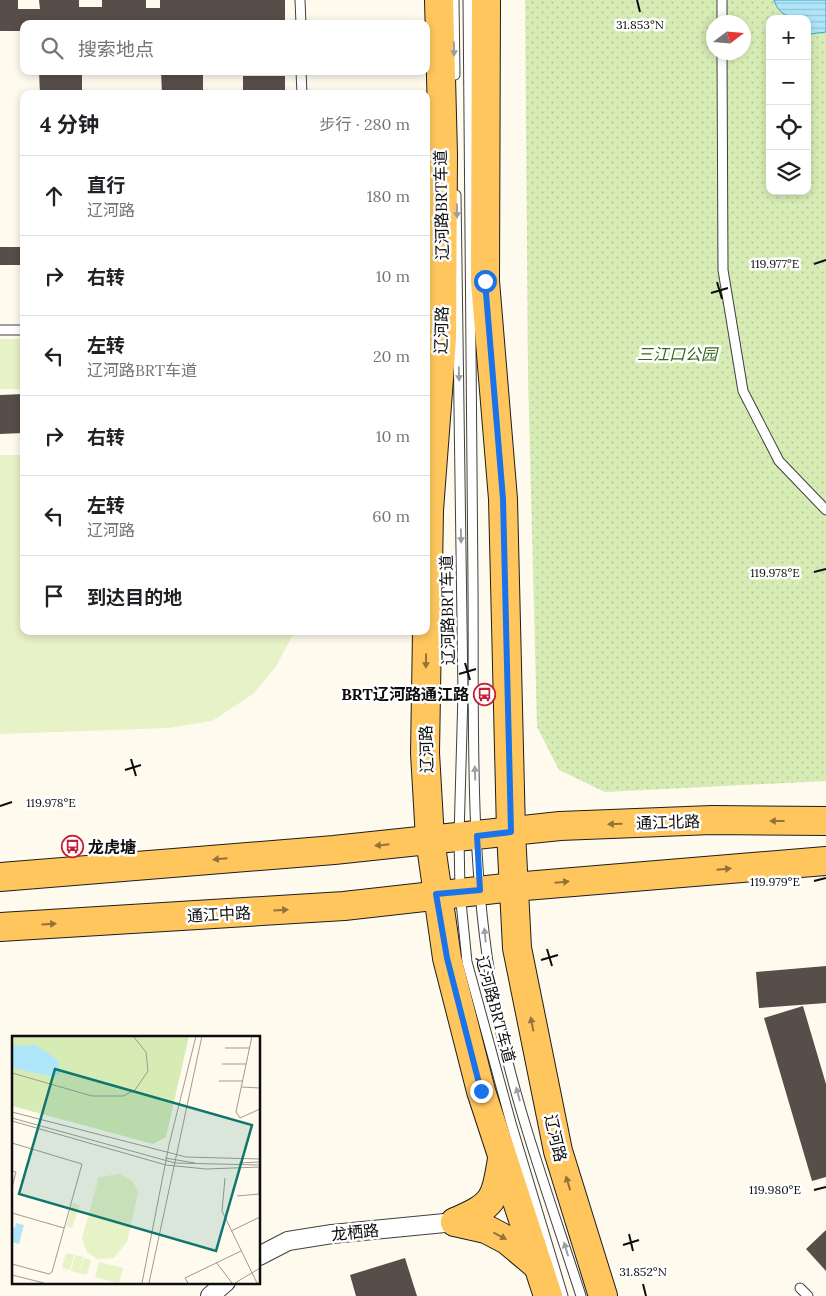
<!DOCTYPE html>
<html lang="zh">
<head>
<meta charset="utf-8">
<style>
	:root { --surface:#fff; --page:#f6f6f6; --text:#202124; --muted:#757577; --line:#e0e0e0 }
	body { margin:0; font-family:Lora,"Noto Sans SC",serif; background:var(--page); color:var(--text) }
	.controls { position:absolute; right:15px; top:15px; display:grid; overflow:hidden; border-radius:10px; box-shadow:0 2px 8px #0003 }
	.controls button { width:45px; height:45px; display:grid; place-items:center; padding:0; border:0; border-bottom:1px solid var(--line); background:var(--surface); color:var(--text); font:25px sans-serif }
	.compass { position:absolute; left:706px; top:15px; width:45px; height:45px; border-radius:50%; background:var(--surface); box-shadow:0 2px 8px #0003; rotate:74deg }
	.stop { position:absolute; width:15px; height:15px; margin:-11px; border:4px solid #1a73e8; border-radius:50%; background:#fff }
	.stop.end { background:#1a73e8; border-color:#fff; box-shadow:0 1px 5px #0008 }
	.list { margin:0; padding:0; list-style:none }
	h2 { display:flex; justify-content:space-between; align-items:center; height:65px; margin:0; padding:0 20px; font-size:21px }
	h2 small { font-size:16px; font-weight:400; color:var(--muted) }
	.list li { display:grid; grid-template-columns:32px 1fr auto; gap:15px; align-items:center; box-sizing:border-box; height:80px; padding:0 20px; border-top:1px solid var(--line) }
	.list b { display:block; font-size:19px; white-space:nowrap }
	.list p { margin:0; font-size:16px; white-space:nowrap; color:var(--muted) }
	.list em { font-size:16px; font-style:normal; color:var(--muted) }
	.icon { flex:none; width:28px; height:28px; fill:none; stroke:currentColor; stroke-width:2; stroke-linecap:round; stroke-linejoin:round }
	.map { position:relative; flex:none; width:826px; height:1296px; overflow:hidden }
	.search { position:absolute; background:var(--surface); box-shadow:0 2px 8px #0003; left:20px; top:20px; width:410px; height:55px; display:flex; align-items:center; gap:12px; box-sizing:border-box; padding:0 18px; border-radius:10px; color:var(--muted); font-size:19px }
	.panel { position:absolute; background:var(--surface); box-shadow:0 2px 8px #0003; left:20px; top:90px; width:410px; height:545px; border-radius:10px }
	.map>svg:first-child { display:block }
</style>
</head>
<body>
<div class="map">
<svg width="826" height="1296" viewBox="0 0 826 1296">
	<defs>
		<pattern id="park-dots" width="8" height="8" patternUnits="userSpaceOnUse" patternTransform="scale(1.25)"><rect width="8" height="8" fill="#d7ecb5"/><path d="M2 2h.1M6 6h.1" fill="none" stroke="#b7c99a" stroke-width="1.8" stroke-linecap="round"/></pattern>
		<pattern id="water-rules" width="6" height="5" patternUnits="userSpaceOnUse" patternTransform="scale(1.25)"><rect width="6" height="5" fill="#afe6f9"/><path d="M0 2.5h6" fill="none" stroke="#95c4d4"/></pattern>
	</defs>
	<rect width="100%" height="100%" fill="#fffaee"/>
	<path fill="url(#park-dots)" fill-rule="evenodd" d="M525,0H826V781L605,792L559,770L537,727L528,375ZM770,19H807V191H770ZM714,22H744V52H714Z"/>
	<g fill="#e8f2c7">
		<rect x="0" y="339" width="24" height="50"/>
		<polygon points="0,455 24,455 24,631 295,631 275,668 253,694 212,721 169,728 0,734"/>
	</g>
	<path fill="url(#water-rules)" stroke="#32a6d5" d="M774,0H826V32L810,34L807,32V19C792,19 779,16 774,0Z"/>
	<g fill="#574d49">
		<polygon points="0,0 18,0 18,9 40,9 39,0 79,0 79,7 102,7 102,0 146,0 146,8 160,8 160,0 285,0 285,24 24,24 24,31 0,31"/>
		<polygon points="39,71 82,71 82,94 40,94"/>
		<polygon points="161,71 203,71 203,94 162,94"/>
		<rect x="243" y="76" width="42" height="18"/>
		<rect x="0" y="247" width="24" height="18"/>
		<polygon points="24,394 24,433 0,434 0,395"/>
		<polygon points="826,966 826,1003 759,1008 756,972"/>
		<polygon points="803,1006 826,1084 826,1177 812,1181 764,1018"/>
		<polygon points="826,1230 826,1271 806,1249"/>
		<polygon points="405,1258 417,1296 356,1296 350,1275"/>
	</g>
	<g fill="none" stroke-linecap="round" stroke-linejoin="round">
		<defs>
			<g id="service">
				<polyline points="300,0 301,24"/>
				<polyline points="454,0 455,75"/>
				<path d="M468,0C470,195 471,390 473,586C474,721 469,859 493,993C511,1096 549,1196 581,1296"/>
				<polyline points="722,0 722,22"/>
				<polyline points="722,52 723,270 743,391 779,461 826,510"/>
				<polyline points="301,71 302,94"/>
				<polyline points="456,195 463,693 459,837 460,892 467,962 511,1123 563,1296"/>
				<polyline points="0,330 24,330"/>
				<polyline points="800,1288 808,1296"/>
			</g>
			<g id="minor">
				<polyline points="259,1256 288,1241 332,1234 455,1222"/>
				<polyline points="210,1296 226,1282"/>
			</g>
			<g id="primary">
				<polyline points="439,0 443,154 442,339 429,510 425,753 430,839 447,958 481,1091 548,1296"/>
				<polyline points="486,0 485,281 503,499 511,832 517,948 558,1151 603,1296"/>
				<polyline points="0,877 334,850 560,826 712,820 826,821"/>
				<polyline points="0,927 344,906 513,887 826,861"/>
				<polyline points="455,1222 486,1229 507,1240 538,1266"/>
				<path d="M455,1222C494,1205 495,1201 502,1159"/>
			</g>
		</defs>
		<use href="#service" stroke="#404040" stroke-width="11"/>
		<use href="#minor" stroke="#404040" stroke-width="20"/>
		<use href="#primary" stroke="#1e1e1e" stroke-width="30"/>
		<use href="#service" stroke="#fff" stroke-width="9"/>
		<use href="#minor" stroke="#fff" stroke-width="18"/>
		<use href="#primary" stroke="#ffc65e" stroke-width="28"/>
	</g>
	<defs><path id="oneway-solid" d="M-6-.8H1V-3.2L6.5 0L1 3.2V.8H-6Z" transform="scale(1.25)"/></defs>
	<g fill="#9e9e9e">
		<use href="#oneway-solid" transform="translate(454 49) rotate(89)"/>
		<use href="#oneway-solid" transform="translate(457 211) rotate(89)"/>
		<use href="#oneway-solid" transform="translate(459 374) rotate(89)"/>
		<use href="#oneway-solid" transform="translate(461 536) rotate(89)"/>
		<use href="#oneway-solid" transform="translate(475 773) rotate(-92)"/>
		<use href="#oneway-solid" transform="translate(485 935) rotate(-96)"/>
		<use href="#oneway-solid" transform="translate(518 1094) rotate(-105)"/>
		<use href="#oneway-solid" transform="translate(566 1249) rotate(-107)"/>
	</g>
	<g fill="#92733a">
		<use href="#oneway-solid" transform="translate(426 661) rotate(91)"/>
		<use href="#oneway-solid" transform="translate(777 821) rotate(-180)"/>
		<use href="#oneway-solid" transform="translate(615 824) rotate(178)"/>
		<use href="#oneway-solid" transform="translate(382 845) rotate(174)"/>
		<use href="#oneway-solid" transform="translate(220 859) rotate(175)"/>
		<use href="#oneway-solid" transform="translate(724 869) rotate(-5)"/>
		<use href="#oneway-solid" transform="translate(562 882) rotate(-5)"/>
		<use href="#oneway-solid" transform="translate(281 910) rotate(-3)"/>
		<use href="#oneway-solid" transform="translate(49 924) rotate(-3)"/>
		<use href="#oneway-solid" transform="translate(532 1024) rotate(-101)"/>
		<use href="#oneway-solid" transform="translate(568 1183) rotate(-107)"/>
		<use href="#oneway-solid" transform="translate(500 1236) rotate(28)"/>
	</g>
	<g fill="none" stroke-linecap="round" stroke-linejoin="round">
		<polyline stroke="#1a73e8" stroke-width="6" points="481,1091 447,958 436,894 480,890 477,836 511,832 503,499 485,281"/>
	</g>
	<path fill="none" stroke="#0d0d0d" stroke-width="2" d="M637,0L640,12M814,264L826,260M717,282L722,299M711,293L728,288M814,572L826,569M465,663L470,680M459,674L476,669M131,759L136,776M125,770L141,765M0,806L12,802M814,881L826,878M547,949L552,966M541,960L558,955M814,1190L826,1187M629,1234L633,1251M623,1245L639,1240M643,1284L646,1296"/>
	<defs>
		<symbol id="bus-ring" viewBox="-11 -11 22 22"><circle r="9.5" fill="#fff" stroke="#c51e38" stroke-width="1.5"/><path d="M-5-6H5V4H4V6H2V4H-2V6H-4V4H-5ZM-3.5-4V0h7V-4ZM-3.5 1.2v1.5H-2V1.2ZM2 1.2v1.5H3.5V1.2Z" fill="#c51e38"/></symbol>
	</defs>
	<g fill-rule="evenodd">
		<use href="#bus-ring" x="472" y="682" width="25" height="25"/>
		<use href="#bus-ring" x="60" y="834" width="25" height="25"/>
	</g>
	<g text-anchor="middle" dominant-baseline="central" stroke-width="5" stroke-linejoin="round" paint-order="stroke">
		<g font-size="16" fill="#0d0d0d" stroke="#fff">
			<text transform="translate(441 205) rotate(-91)">辽河路BRT车道</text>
			<text transform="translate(441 330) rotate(-88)">辽河路</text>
			<text transform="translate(447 610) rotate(-91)">辽河路BRT车道</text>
			<text transform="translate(426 749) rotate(-91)">辽河路</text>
			<text transform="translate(668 822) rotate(-2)">通江北路</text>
			<text transform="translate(219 914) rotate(-3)">通江中路</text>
			<text transform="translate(496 1009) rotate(75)">辽河路BRT车道</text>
			<text transform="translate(556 1138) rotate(77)">辽河路</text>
			<text transform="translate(355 1232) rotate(-6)">龙栖路</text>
		</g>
		<g font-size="16" font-style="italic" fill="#33691a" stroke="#fff">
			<text x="677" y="354">三江口公园</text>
		</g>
		<g font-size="16" font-weight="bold" fill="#0d0d0d" stroke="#fff" text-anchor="end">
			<text x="469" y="694">BRT辽河路通江路</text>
			<text x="88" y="847" text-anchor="start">龙虎塘</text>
		</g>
	</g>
	<g transform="translate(12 1036)">
		<rect width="248" height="248" fill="#fffaee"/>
		<path d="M0,0H177L154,101L141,108L0,70Z" fill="#d7ecb5"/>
		<path d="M108,138L121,146L126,157L115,206L102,222L85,223L75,216L70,202L87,141ZM61,167L68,169L60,192L54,190ZM54,217L62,219L58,234L50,232ZM63,219L71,221L67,237L59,235ZM72,222L79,224L75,239L67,237ZM87,226L111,232L107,247L83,241Z" fill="#e8f2c7"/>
		<path d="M24,9L46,24L48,37L42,41L0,32V10ZM4,187L12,189L7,208L0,206V191L3,192Z" fill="#afe6f9"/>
		<path fill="none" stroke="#9e9b94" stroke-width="1" d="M240,0L224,76L228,82L248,73M213,12H238M210,28H234M0,37L80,60H111L123,54L136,35L134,16L121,0M207,45H231M230,51L248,52M0,76L174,121L248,123M0,82L163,127L248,129M0,85L154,129L194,133L248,131M0,107L70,128L40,236L37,238L0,228M153,122L183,127M227,127L248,126M247,131V158M0,135L4,136L0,152M213,142L210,175L245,247M225,160L248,158M0,177L52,192M219,195L248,181M204,226L220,247M0,239L32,247M130,247L157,109L184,0M137,247L190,0M176,247L173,242L229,215M223,247L248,232"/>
		<path fill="#0f766e" fill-opacity="0.15" stroke="#0f766e" stroke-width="2.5" d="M43,33L240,89L204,215L7,158Z"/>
		<rect width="248" height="248" fill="none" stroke="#0d0d0d" stroke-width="2.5"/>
	</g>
	<g font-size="12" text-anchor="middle" fill="#0d0d0d" stroke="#fff" stroke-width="5" stroke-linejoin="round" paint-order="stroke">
		<text x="640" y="29">31.853°N</text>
		<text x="775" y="268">119.977°E</text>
		<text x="775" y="577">119.978°E</text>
		<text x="51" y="807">119.978°E</text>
		<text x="775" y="886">119.979°E</text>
		<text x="775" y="1194">119.980°E</text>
		<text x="643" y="1276">31.852°N</text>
	</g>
</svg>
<div class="controls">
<button>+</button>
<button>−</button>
<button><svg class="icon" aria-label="locate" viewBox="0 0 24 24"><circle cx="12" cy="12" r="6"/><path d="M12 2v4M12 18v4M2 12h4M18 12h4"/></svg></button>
<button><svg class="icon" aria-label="layers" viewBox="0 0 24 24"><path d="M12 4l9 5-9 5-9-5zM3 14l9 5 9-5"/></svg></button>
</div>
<svg class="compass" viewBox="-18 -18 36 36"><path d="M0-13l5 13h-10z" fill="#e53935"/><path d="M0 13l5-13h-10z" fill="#757577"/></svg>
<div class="stop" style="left:485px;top:281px"></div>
<div class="stop end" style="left:481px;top:1091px"></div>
<div class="search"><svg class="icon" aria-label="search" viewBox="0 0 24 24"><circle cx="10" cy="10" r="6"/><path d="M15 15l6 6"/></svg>搜索地点</div>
<section class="panel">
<h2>4 分钟<small>步行 · 280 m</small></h2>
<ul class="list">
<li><svg class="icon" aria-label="ahead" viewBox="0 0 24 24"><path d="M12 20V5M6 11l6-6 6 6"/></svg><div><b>直行</b><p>辽河路</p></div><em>180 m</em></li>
<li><svg class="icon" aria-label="right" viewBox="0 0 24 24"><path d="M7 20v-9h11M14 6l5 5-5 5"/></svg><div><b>右转</b></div><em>10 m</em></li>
<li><svg class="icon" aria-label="left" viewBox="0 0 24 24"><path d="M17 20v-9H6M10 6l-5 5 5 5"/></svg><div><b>左转</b><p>辽河路BRT车道</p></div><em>20 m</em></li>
<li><svg class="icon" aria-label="right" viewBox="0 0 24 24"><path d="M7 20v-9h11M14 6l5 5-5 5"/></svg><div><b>右转</b></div><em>10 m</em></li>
<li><svg class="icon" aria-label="left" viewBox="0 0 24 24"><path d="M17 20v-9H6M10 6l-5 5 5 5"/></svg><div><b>左转</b><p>辽河路</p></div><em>60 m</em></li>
<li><svg class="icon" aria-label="arrive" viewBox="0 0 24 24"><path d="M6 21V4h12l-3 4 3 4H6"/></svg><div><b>到达目的地</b></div></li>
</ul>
</section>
</div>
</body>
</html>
